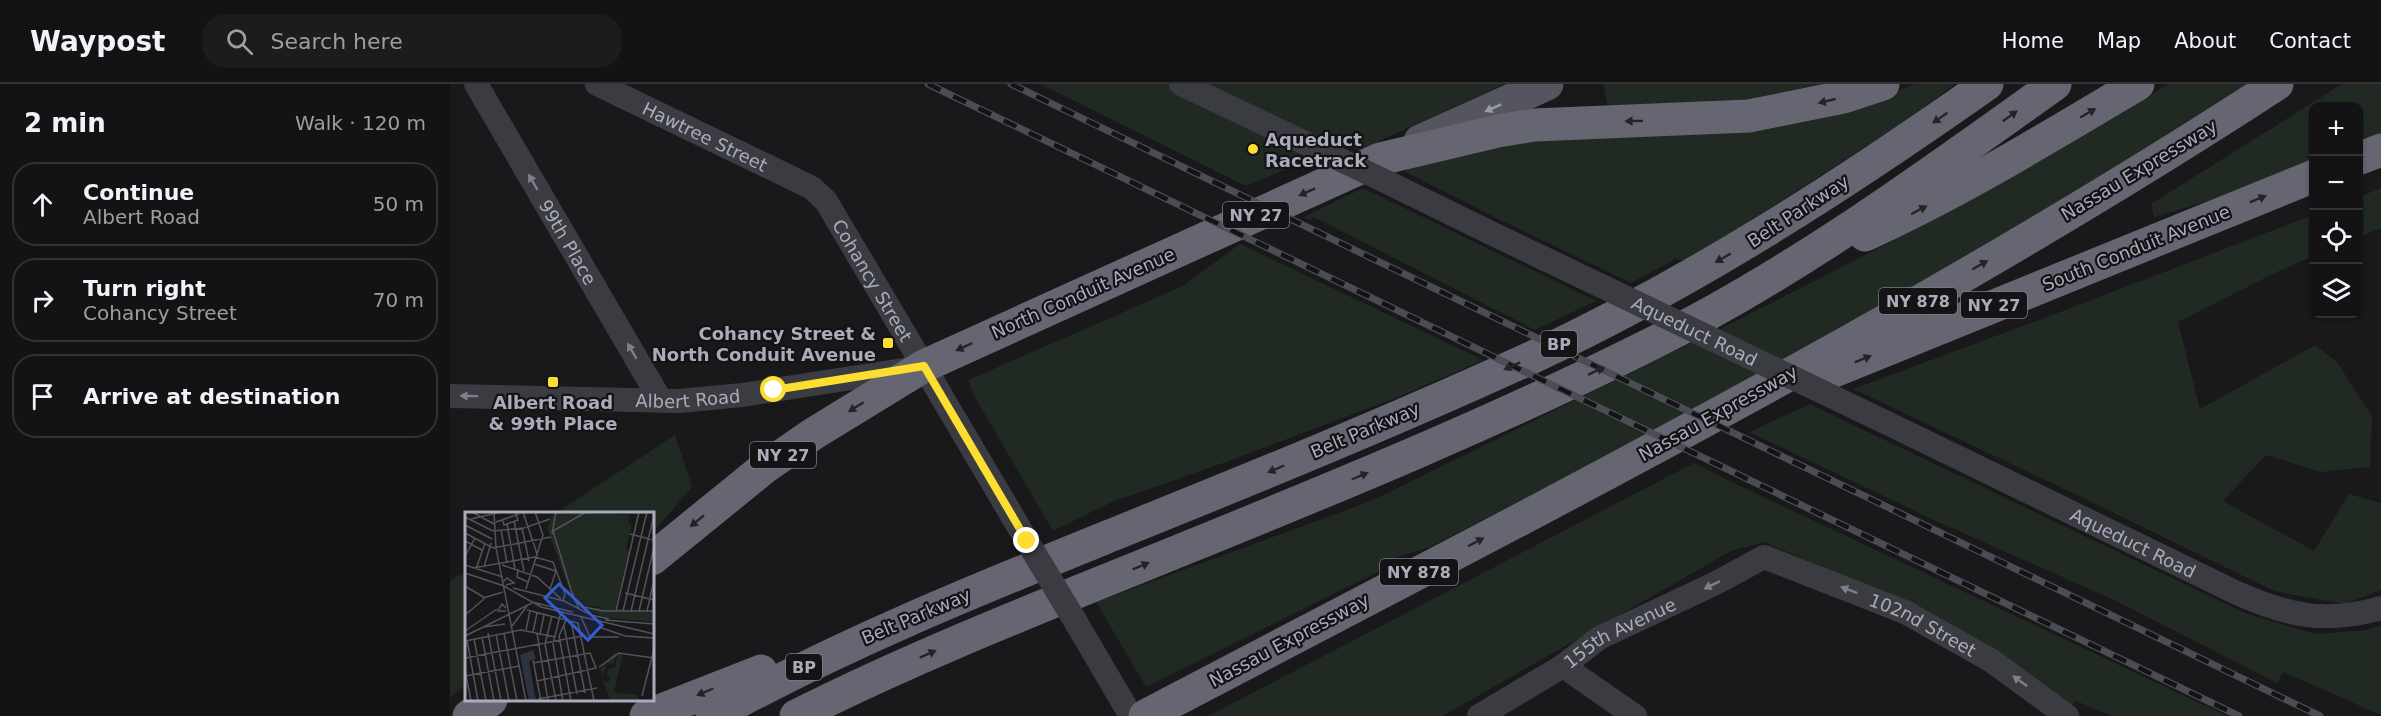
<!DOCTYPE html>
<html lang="en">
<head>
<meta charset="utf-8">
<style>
	:root { --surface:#131214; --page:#1c1b1d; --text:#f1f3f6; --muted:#9d9ea0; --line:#323234 }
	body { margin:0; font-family:"DejaVu Sans",sans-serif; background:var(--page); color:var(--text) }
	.controls { position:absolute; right:18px; top:18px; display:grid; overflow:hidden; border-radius:12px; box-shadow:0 2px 4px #0004 }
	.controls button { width:54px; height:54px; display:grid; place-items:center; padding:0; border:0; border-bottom:2px solid var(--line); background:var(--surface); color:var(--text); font:30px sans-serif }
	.stop { position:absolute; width:18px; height:18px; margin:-14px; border:4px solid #fbde2f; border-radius:50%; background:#fff }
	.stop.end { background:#fbde2f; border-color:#fff; box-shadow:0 2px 6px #0008 }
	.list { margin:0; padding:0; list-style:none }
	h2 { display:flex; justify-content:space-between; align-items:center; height:78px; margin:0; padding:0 24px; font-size:26px }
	h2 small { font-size:20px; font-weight:400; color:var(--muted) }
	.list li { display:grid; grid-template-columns:39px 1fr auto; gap:18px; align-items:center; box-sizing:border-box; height:84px; margin:0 12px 12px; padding:0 12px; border:2px solid var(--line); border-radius:24px }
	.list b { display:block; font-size:22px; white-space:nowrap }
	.list p { margin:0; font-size:20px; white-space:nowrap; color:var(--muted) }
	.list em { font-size:20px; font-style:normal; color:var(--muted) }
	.icon { flex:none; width:33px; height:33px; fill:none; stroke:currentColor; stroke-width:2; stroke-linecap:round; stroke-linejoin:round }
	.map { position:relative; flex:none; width:1931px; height:632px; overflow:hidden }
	header { display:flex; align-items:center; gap:36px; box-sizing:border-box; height:84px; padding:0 30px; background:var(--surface); border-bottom:2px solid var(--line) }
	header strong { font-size:28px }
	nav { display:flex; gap:33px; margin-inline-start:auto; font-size:21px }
	.search { width:420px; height:54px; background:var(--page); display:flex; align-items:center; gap:15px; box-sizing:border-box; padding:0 21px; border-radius:24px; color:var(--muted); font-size:22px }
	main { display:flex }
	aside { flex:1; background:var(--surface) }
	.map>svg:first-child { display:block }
</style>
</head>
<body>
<header>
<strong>Waypost</strong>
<div class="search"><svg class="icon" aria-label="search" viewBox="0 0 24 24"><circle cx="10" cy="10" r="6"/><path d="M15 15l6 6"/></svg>Search here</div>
<nav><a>Home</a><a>Map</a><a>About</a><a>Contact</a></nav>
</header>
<main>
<aside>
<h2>2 min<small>Walk · 120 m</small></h2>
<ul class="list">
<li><svg class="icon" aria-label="ahead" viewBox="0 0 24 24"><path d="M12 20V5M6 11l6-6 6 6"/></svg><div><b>Continue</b><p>Albert Road</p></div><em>50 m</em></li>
<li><svg class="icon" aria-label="right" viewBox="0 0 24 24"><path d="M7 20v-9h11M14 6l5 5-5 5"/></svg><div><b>Turn right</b><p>Cohancy Street</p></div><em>70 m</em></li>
<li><svg class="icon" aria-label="arrive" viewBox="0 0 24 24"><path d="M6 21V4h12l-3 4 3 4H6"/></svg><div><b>Arrive at destination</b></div></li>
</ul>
</aside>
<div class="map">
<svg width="1931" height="632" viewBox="0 0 1931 632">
	<rect width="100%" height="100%" fill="#19181b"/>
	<g fill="#202922">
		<polygon points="590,0 1055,0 909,66 896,60 796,102"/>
		<polygon points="1153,0 1409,0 1316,20 1159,29"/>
		<polygon points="1464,0 1505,0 1457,36 1238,177 1226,175 1181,199 1048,135 954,87 980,76 1034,60 1436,12"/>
		<polygon points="1718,0 1801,0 1609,120 1282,307 980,463 934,477 938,483 696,603 646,518 921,417 1286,237 1466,145 1589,78"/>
		<polygon points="1892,0 1931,0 1931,53 1909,62 1908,22 1864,22 1863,79 1793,107 1704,133 1701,120"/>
		<polygon points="913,104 1146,217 1085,246 864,133 859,136 854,133"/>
		<polygon points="1931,104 1931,144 1909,153 1909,113"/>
		<polygon points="1863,131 1863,172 1829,187 1728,238 1750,325 1865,261 1887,278 1922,332 1920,383 1871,388 1816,371 1773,417 1864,467 1899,410 1931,419 1931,506 1894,520 1824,507 1627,411 1403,305 1589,236"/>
		<polygon points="790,160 1033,276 951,312 779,377 662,418 603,447 523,310 518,296 733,202"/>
		<polygon points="1360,320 1797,530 1865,550 1917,546 1931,541 1931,631 1833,588 1827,599 1664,516 1486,437 1299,348"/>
		<polygon points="225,351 242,403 203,448 202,430 106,429"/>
		<polygon points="1244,379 1284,399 1777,632 1662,632 1626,617 1621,621 1467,524 1314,458 1281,467 993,632 758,632"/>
		<polygon points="16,487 16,600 0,614 0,497"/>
	</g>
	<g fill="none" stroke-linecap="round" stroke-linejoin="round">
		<g stroke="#3b3b42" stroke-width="24">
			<path id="s1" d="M26,0L211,317"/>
			<path id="s2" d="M147,0L350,98L362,104L376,117L577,457"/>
			<polyline points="731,0 872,67"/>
			<polyline points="941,100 1041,149"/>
			<path id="s3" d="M0,312L229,317L292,311L460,285"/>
			<path id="s4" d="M1435,338L1787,509C1839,532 1875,540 1931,524"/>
			<polyline points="627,540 681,632"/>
			<polyline points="1113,582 1185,632"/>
			<path id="s5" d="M1029,632L1113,582L1149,554L1264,500L1314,473L1455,528L1542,577L1617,632"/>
		</g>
		<polyline stroke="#55555f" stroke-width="33" points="970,57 1097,0"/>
		<g stroke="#656671" stroke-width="33">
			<polyline points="1908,75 1931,66"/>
			<path d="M1415,151C1509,108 1599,53 1688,0"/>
			<polyline points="1372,292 1864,92"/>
			<polyline points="202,475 314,384 363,350 474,282 930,75 1048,47 1084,41 1299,32 1393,13 1433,0"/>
			<polyline points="19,632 41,616"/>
			<polyline points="196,632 311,587"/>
			<path d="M262,632C392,560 529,505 667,449C806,393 946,336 1083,273C1244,198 1392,102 1537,0"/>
			<path d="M346,632C471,569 601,519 731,466C889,402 1047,337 1199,261C1343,190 1475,93 1605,0"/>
			<path d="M695,632C1078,431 1465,236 1827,0"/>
		</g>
		<defs>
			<g id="rail">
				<polyline points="478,0 1789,632"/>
				<polyline points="561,0 1870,632"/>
			</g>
		</defs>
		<use href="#rail" stroke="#4c4c55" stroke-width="7"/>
		<use href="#rail" stroke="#141316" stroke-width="4.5" stroke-dasharray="14" stroke-linecap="butt"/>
		<g stroke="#3b3b42" stroke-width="24">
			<polyline points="872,67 941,100"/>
			<path id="s6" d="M1041,149L1435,338"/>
			<polyline points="577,457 627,540"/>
		</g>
	</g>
	<defs><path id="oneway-solid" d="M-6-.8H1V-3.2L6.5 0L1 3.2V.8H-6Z" transform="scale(1.5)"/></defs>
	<g fill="#242428">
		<use href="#oneway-solid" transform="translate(1377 17) rotate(167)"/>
		<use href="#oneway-solid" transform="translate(1638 29) rotate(-30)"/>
		<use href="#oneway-solid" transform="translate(1560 32) rotate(-36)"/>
		<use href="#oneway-solid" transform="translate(1490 34) rotate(145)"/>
		<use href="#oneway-solid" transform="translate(1184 37) rotate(179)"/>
		<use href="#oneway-solid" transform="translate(857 108) rotate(156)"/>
		<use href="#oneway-solid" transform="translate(1808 115) rotate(-22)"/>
		<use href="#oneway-solid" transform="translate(1469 126) rotate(-28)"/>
		<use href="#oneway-solid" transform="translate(1273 174) rotate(150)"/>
		<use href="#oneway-solid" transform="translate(1530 181) rotate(-30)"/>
		<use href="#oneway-solid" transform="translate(514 263) rotate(155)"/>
		<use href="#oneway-solid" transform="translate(1413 275) rotate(-22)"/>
		<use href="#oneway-solid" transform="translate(1062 282) rotate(156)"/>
		<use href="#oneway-solid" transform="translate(1146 287) rotate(-26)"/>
		<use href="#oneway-solid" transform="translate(406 323) rotate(148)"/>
		<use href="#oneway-solid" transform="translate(826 385) rotate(157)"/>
		<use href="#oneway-solid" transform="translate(910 392) rotate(-23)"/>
		<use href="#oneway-solid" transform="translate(247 437) rotate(141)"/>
		<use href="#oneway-solid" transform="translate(1026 458) rotate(-28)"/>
		<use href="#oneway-solid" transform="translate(691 482) rotate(-22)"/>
		<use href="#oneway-solid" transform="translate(478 570) rotate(-24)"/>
		<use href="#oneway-solid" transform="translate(255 608) rotate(157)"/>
	</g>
	<use fill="#999ba9" href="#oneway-solid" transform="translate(1043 24) rotate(156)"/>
	<g fill="#7e7f8b">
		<use href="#oneway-solid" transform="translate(83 98) rotate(-120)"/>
		<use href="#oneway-solid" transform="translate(182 267) rotate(-120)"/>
		<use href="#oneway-solid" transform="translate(19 312) rotate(-179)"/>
		<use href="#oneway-solid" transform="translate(1262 501) rotate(154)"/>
		<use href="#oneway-solid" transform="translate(1399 506) rotate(-159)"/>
		<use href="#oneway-solid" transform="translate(1570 597) rotate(-144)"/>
	</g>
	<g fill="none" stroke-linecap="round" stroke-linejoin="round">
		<polyline stroke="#fbde2f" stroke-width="8" points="324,306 474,282 577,457"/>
	</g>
	<g fill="#fbde2f" stroke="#141316" stroke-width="2">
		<circle cx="803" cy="65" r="6"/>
		<rect x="432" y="253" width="12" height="12" rx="3"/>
		<rect x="97" y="292" width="12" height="12" rx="3"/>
	</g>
	<g text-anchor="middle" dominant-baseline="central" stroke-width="4.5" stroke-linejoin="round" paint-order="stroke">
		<g fill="#141316" stroke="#7d7e8a" stroke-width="1.5">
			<rect x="773" y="118" width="66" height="26" rx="4.5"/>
			<rect x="1429" y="204" width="78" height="26" rx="4.5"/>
			<rect x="1511" y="208" width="66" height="26" rx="4.5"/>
			<rect x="1091" y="247" width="36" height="26" rx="4.5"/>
			<rect x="300" y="358" width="66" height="26" rx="4.5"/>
			<rect x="930" y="475" width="78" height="26" rx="4.5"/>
			<rect x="336" y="570" width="36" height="26" rx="4.5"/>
		</g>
		<g font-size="16" font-weight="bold" fill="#aaacbb">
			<text x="806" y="131">NY 27</text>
			<text x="1468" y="217">NY 878</text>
			<text x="1544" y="221">NY 27</text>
			<text x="1109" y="260">BP</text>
			<text x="333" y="371">NY 27</text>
			<text x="969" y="488">NY 878</text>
			<text x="354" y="583">BP</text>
		</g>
		<g font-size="18" fill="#aaacbb" stroke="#141316">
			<text stroke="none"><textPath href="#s2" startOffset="120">Hawtree Street</textPath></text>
			<text transform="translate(1689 86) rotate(-31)">Nassau Expressway</text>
			<text transform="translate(1348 127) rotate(-33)">Belt Parkway</text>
			<text stroke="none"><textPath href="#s1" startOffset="183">99th Place</textPath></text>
			<text transform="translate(1686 164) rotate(-22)">South Conduit Avenue</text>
			<text stroke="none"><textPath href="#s2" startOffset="350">Cohancy Street</textPath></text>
			<text transform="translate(633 209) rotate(-24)">North Conduit Avenue</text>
			<text stroke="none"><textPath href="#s6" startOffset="226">Aqueduct Road</textPath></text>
			<text stroke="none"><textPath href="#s3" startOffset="238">Albert Road</textPath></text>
			<text transform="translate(1268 329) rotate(-29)">Nassau Expressway</text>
			<text transform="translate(915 346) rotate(-23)">Belt Parkway</text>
			<text stroke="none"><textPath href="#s4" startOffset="276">Aqueduct Road</textPath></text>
			<text transform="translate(466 532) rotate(-23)">Belt Parkway</text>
			<text stroke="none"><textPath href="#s5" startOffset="500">102nd Street</textPath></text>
			<text stroke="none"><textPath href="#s5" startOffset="164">155th Avenue</textPath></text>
			<text transform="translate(839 556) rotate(-28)">Nassau Expressway</text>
		</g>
		<g font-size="18" font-weight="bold" fill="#aaacbb" stroke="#141316" text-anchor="start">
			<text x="815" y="55">Aqueduct<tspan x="815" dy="21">Racetrack</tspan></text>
			<text x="426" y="249" text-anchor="end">Cohancy Street &amp;<tspan x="426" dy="21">North Conduit Avenue</tspan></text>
			<text x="103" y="318" text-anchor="middle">Albert Road<tspan x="103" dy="21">&amp; 99th Place</tspan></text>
		</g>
	</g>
	<g transform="translate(15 428)">
		<rect width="189" height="189" fill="#19181b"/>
		<path d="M89,0L164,3L163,11L167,12L161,37L164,39L150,98L109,91L82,16ZM116,95L189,99V110L141,106ZM150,140L158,141L149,180L171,183L176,189H145L137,166L142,171L146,166L142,164L143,157L150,155L153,141L148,152L142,151L138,163L135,157Z" fill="#202922"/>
		<path d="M68,138L71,147L64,149L71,189H64L55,143Z" fill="#2d343f"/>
		<path fill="none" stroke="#53535b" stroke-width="1.5" d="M7,0L29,12M29,0L31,36L61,189M58,0L72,42M0,5L28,19L59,16L85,7M6,7L36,0M37,7L39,13L53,8L50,0M49,9L59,59M31,10L54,2M42,12L50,57M0,13L27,27M57,16L64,49M36,18L42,51M88,19L106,78M88,19L121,0M0,21L28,36L86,25M87,22L91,0M165,22L189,28M0,29L17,38M0,44L10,26M69,52L91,59M0,53L38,65M37,53L72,65L96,87M19,55L26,31M8,56L70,45L88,50L100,82L98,89M11,57L20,31M53,57L52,65L63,70M0,61L39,74L76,95L189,122M38,70L42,66L49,71L41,73M0,74L20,86M48,76L99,89L126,103L144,107M61,77L78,23L70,0M85,77L91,59M106,78L114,97M160,81L189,88M18,86L38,80M67,90L108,100M115,94L138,99H189M62,98L113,111L129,189M41,99H33L37,92L41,96M151,99L174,0M158,99L182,0M166,99L189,3M174,99L189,35M182,99L189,68M96,100L88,132L98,189M0,103L19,87M87,104L80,132L91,189M116,105L125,125H154M101,108L94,124L106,189M140,108L189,112M106,109L120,181M47,114L62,94M99,114L112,182M18,115L40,112M134,115L160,124L189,126M61,118L65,99M0,119L32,97M68,120L72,101M23,121L36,189M39,121L52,189M72,121L83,189M31,122L44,189M75,122L79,103M0,124L67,91M17,125L29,189M9,127L21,189M2,128L13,189M0,129L56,118L90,125M0,146L117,124M68,148L76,189M68,151L125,141L131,156L72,169M134,155L154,141L189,146M0,158L6,189M0,164L54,154M177,184L189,137M73,187L132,176"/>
		<path fill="#325cd4" fill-opacity="0.15" stroke="#325cd4" stroke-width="3" d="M94,72L137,113L123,128L80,86Z"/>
		<rect width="189" height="189" fill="none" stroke="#aaacbb" stroke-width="3"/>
	</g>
</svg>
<div class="controls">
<button>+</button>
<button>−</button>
<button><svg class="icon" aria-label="locate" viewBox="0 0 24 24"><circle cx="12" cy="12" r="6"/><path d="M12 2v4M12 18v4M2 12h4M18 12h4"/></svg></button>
<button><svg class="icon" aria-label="layers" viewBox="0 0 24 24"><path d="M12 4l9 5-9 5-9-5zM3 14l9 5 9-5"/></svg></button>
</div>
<div class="stop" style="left:324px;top:306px"></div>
<div class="stop end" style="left:577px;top:457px"></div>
</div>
</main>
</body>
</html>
